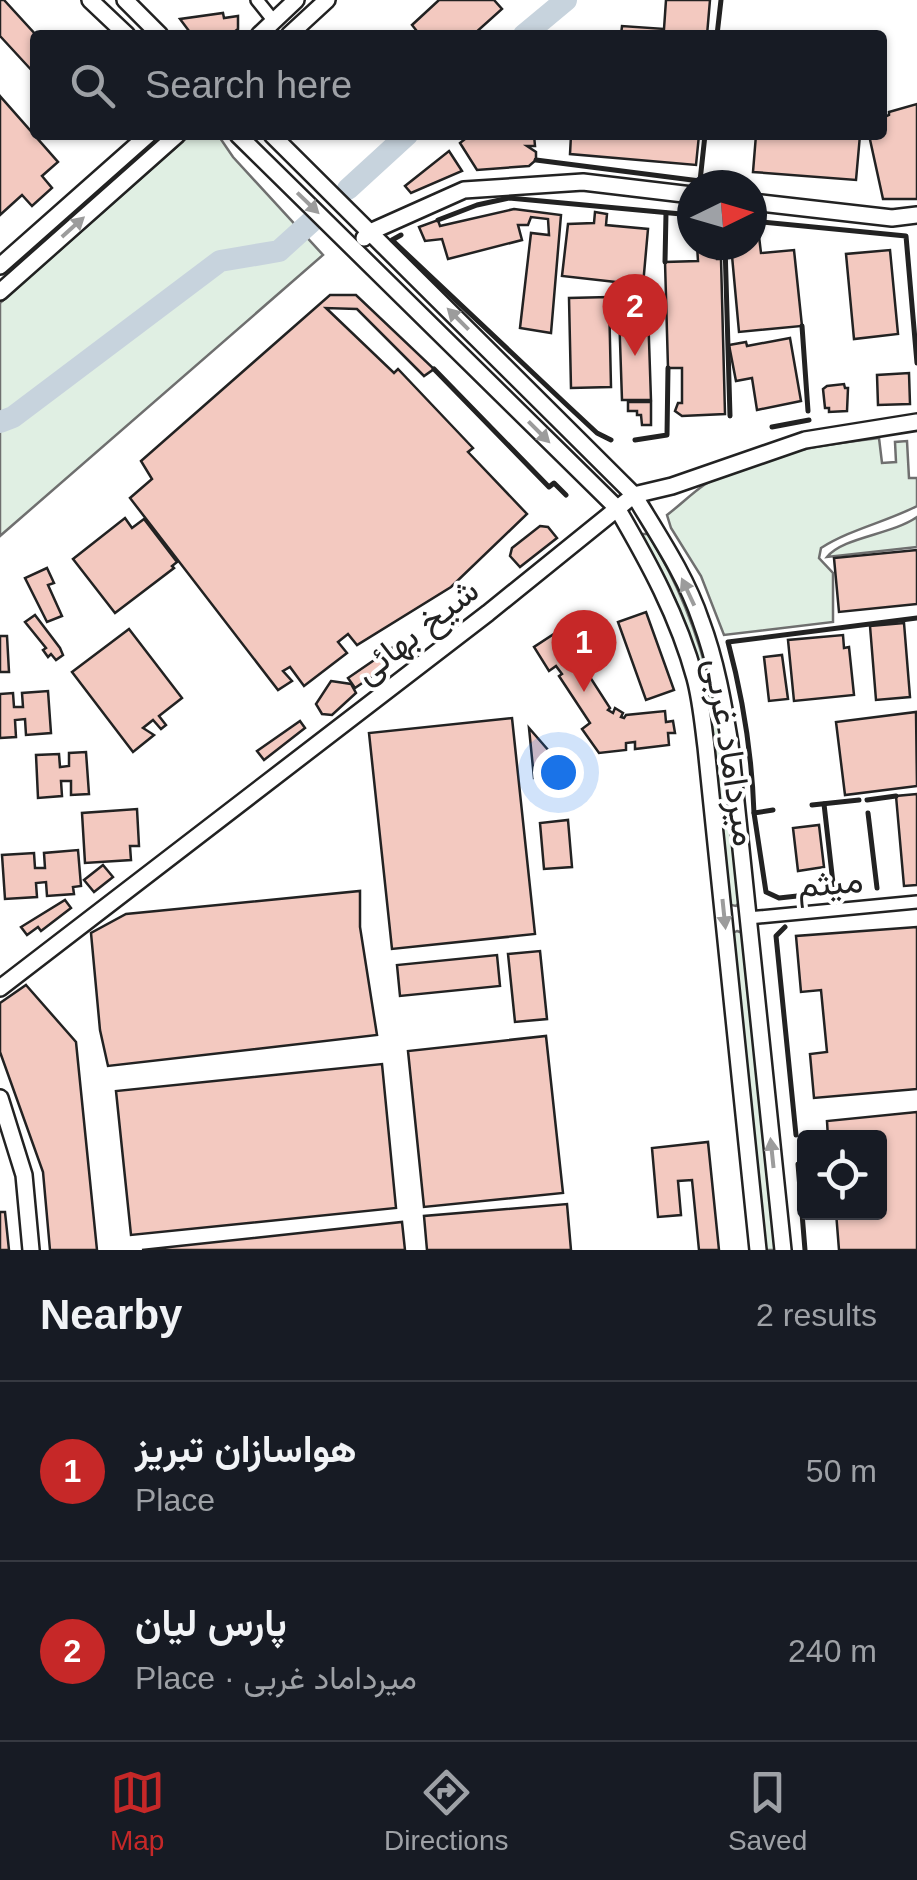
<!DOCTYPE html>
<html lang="en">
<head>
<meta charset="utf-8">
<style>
	:root { --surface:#171b24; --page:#242831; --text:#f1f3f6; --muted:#9ea1a6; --line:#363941; --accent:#c62828 }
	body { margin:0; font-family:Arial,Vazirmatn,sans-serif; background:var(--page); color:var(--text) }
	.controls { position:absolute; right:30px; bottom:30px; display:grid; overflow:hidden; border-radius:10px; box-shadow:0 2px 8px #0004 }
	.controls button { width:90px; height:90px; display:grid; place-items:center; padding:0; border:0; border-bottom:2px solid var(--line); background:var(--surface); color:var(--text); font:50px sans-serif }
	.compass { position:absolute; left:677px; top:170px; width:90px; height:90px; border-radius:50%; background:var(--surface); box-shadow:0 2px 8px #0004; rotate:85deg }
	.you { position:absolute; left:558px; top:772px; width:35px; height:35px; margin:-25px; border:8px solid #fff; border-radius:50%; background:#1a73e8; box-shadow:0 0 0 15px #1a73e833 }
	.badge { display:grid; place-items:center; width:65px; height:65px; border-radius:50%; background:var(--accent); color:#fff; font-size:32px; font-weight:700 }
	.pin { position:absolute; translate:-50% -82px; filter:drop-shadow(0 2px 5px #0008) }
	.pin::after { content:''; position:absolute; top:52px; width:35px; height:30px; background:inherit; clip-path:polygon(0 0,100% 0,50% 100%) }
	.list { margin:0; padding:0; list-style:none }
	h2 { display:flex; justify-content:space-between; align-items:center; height:130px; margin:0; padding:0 40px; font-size:42px }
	h2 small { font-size:32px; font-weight:400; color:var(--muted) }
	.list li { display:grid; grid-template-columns:65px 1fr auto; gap:30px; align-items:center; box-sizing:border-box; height:180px; padding:0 40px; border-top:2px solid var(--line) }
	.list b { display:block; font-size:38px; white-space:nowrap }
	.list p { margin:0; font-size:32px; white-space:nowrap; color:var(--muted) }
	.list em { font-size:32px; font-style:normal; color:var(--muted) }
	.icon { flex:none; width:55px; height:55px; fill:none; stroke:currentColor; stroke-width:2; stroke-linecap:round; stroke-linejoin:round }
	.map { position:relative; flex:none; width:917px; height:1250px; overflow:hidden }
	.search { position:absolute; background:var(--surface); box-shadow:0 2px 8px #0004; left:30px; right:30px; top:30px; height:110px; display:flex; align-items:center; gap:25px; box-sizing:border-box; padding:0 35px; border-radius:10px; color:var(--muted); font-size:38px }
	.sheet { height:490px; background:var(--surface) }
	nav { display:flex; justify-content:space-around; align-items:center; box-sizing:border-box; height:140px; border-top:2px solid var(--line); background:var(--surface); font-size:28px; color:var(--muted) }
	nav a { display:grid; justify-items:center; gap:5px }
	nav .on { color:var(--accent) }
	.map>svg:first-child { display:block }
</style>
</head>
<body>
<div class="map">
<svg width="917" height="1250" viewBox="0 0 917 1250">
	<rect width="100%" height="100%" fill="#fff"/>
	<g fill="#e0efe3" stroke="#6f6f6f" stroke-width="2.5">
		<polygon points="190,135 218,135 233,157 323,255 0,536 0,303"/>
		<path d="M879,438L882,463L896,462L895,442L907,441L909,478H917V506C886,522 851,529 821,548L819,558L833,573V622L724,635L701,576L671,528L667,515C679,506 691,494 704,485C755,454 820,445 879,438Z"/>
		<path d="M917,517V547L827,557C843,537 891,535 917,517Z"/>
		<path d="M643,534H648C722,653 725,768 740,902L736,906L731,905L728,900L706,685L675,599L641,538Z"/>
		<polygon points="737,931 743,933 775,1250 765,1250 733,933"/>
	</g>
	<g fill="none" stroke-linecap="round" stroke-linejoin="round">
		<g stroke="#c7d3dd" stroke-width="22">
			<polyline points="524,35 566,0"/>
			<polyline points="348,189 407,135"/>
			<polyline points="0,422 13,417 220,261 279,251 311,222"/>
		</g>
	</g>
	<g fill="#f3c9c0" stroke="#222" stroke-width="2.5">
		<polygon points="0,0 4,0 36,35 35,74 0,36"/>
		<polygon points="439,0 494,0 502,9 473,35 420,35 412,25"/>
		<polygon points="666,0 710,0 707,35 621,35 622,26 664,29"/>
		<polygon points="223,13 224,18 238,16 238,29 230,35 192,35 180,19"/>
		<polygon points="0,96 58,162 42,176 52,188 32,206 22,195 0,215"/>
		<polygon points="917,104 917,199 883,199 869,135 882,135 882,118 889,115 889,112"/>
		<polygon points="470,135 534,135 535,146 527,146 536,152 536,160 529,166 477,170 460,143"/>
		<polygon points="571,135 699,135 696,165 570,154"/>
		<polygon points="756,135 860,135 856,180 753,172"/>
		<polygon points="449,151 462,171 411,193 405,186"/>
		<polygon points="514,209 561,215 551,333 520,328 531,233 549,235 548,219 531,217 528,225 518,225 522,240 448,259 442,239 425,241 419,227 438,220 440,226"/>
		<polygon points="595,212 607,214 606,225 648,229 643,285 562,276 568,224 594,223"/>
		<polygon points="752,228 758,228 761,253 794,250 802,326 739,332 731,245 752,245"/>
		<polygon points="697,245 716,245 717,259 721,259 725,414 682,416 675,411 678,403 682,403 682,368 668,368 665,262 698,261"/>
		<polygon points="890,250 898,334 854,339 846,254"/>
		<polygon points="330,295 356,295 434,369 424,376 357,309 326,308 394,373 398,369 473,448 468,452 527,514 451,587 357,645 348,634 338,642 347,653 304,686 290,667 283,671 292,681 278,690 130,498 152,479 141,461"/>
		<polygon points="609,297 611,387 571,388 569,298"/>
		<polygon points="648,311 651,400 622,400 619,312"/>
		<polygon points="790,338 801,401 757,410 752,378 736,381 729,345 746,342 747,346"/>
		<polygon points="909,373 910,404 878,405 877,375"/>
		<polygon points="844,384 845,388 848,388 847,411 829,412 829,408 825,408 823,389 827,386"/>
		<polygon points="628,402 651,402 651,425 642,425 641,415 637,415 637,411 628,411"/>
		<polygon points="125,518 132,528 144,519 177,562 172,566 174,568 115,613 73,559"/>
		<polygon points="540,526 548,527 557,538 520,567 510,556 512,548"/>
		<polygon points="917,550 917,604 839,612 834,558"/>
		<polygon points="47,568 54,583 48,585 62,616 47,622 25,578"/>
		<polygon points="646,612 674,690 646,700 618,622"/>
		<polygon points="35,615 60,648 63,655 56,660 51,654 48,657 43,650 46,648 25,622"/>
		<polygon points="904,623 910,697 876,700 870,626"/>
		<polygon points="129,629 182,698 159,716 166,725 161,729 153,720 143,728 154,735 133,752 72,672"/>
		<polygon points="560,630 573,649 566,654 573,664 579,660 610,708 608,710 613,713 615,708 623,713 621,717 624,718 626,715 665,711 666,722 673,721 675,733 668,733 669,745 635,749 635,742 626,743 626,750 599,753 582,729 590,723 559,676 562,674 556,666 549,671 534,647"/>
		<polygon points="843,635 844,648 849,647 854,695 794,701 788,640"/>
		<polygon points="0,636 7,636 9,672 0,672"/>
		<polygon points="402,641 409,651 355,688 348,678"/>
		<polygon points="782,655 788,699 769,701 764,657"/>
		<polygon points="331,681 351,684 356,693 332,715 322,714 316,704"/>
		<polygon points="48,691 51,733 26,735 25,719 15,720 16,737 0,738 0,694 13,693 14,707 23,707 22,693"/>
		<polygon points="916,712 917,786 845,795 836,722"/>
		<polygon points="512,718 535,934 392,949 369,733"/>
		<polygon points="300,721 305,728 264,760 257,751"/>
		<polygon points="529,728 549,751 550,759 555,759 557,776 534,778"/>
		<polygon points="86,752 89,794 71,795 71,781 61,781 62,796 38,798 36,755 59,754 60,767 69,766 69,753"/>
		<polygon points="917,794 917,885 904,886 896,796"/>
		<polygon points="137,809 139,846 130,846 131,860 85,863 82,813"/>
		<polygon points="568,820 572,867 544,869 540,823"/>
		<polygon points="819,825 824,867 798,871 793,828"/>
		<polygon points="78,850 81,886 73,887 74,894 47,896 46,882 36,883 37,897 5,899 2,855 34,853 35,868 45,868 44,853"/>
		<polygon points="103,865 113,877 94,892 84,880"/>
		<polygon points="360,891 360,927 377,1035 108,1066 100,1030 91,933 126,914"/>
		<polygon points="65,900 71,908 41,931 38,927 27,935 21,927"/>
		<polygon points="917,927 917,1089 814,1098 810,1054 827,1052 821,990 801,992 796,936"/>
		<polygon points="540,951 547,1019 515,1022 508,954"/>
		<polygon points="497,955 500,986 400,996 397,965"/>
		<polygon points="26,985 76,1042 97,1250 50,1250 43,1172 0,1052 0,1003"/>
		<polygon points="546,1036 563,1193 424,1207 408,1051"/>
		<polygon points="382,1064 396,1208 131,1235 116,1091"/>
		<polygon points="917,1112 917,1250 839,1250 836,1212 880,1212 880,1138 828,1138 827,1121"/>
		<polygon points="708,1142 719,1250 699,1250 692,1180 678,1181 681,1215 658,1217 652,1148"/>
		<polygon points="567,1204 571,1250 427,1250 424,1216"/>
		<polygon points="0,1212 5,1212 9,1250 0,1250"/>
		<polygon points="402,1222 405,1250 142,1250"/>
	</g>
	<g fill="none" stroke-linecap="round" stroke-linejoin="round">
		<defs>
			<g id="street">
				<polyline points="257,0 273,20"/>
				<polyline points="748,918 917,902"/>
			</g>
			<g id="secondary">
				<polyline points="90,0 127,35"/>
				<polyline points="125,0 160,35"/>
				<polyline points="259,35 296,0"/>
				<polyline points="289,35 327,0"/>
				<path d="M238,135L617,508C649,563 678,616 695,678C701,700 703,724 706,747L758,1250"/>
				<path d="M272,135L634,495C658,535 686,576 701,621C716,661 723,702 730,744L783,1250"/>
				<polyline points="752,202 892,218 917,215"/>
				<polyline points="364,238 370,232 464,190 583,182 692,195"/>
				<polyline points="0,266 148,135"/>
				<polyline points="0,292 177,135"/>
				<polyline points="0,988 488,613 634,495 672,486 805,440 917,422"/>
				<polyline points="0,1098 24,1175 31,1250"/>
			</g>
		</defs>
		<use href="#street" stroke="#222" stroke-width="16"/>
		<use href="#secondary" stroke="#222" stroke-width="20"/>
		<use href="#street" stroke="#fff" stroke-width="11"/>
		<use href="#secondary" stroke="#fff" stroke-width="15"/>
		<g stroke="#222" stroke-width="5">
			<polyline points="717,35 721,0"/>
			<polyline points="536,160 700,181 705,135"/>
			<polyline points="438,220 477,205 509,198 692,215"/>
			<polyline points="752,221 906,236 917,363"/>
			<polyline points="401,235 392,240 568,406 597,433 611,440"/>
			<polyline points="725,245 730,416"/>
			<polyline points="665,262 666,213"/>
			<polyline points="802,326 808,411"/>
			<polyline points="434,369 549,487 554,483 566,495"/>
			<polyline points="772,427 809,420"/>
			<polyline points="635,440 667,435 668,368"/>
			<polyline points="867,800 896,796"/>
			<polyline points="812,805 859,800"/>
			<polyline points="773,810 754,813 766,892 779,898 834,892 824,804"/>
			<path d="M754,813C752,756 743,698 728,642L917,618"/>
			<polyline points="868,813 877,888"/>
			<polyline points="785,927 776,936 796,1135"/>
			<polyline points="798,1164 805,1250"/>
		</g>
	</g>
	<defs><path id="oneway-solid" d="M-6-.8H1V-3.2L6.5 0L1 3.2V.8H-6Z" transform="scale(2.5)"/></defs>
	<g fill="#9c9c9c">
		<use href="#oneway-solid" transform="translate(308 203) rotate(44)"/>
		<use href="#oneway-solid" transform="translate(73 227) rotate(-42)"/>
		<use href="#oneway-solid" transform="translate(458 319) rotate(-135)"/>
		<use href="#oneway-solid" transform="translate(539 432) rotate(45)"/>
		<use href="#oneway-solid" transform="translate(688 592) rotate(-115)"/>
		<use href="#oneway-solid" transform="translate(724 914) rotate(84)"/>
		<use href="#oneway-solid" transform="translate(772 1153) rotate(-96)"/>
	</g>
	<g text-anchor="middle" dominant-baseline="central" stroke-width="8" stroke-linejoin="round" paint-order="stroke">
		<g font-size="35" fill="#222" stroke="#fff">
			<text transform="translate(416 630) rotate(-38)">شیخ بهائی</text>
			<text transform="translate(732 752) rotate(81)">میرداماد غربی</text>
			<text transform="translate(830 882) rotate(-5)">میثم</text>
		</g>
	</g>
</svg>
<div class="controls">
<button><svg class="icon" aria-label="locate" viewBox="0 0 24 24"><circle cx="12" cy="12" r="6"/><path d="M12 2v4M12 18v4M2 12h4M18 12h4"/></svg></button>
</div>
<svg class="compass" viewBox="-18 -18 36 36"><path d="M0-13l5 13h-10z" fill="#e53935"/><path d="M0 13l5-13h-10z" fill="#9ea1a6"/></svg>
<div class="you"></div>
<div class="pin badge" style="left:584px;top:692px">1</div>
<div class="pin badge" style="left:635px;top:356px">2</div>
<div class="search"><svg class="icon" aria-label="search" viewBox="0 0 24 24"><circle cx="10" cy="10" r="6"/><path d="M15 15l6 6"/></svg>Search here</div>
</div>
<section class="sheet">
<h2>Nearby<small>2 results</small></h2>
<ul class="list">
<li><span class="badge">1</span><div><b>هواسازان تبریز</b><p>Place</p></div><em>50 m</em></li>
<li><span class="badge">2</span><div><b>پارس لیان</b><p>Place · میرداماد غربی</p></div><em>240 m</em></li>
</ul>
</section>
<nav>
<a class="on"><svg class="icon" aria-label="map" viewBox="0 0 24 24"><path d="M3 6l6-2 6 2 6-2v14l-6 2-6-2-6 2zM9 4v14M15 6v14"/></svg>Map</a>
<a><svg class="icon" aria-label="directions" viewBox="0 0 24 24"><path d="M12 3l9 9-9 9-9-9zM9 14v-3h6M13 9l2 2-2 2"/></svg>Directions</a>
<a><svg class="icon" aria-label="saved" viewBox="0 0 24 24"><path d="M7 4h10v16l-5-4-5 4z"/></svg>Saved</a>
</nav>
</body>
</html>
